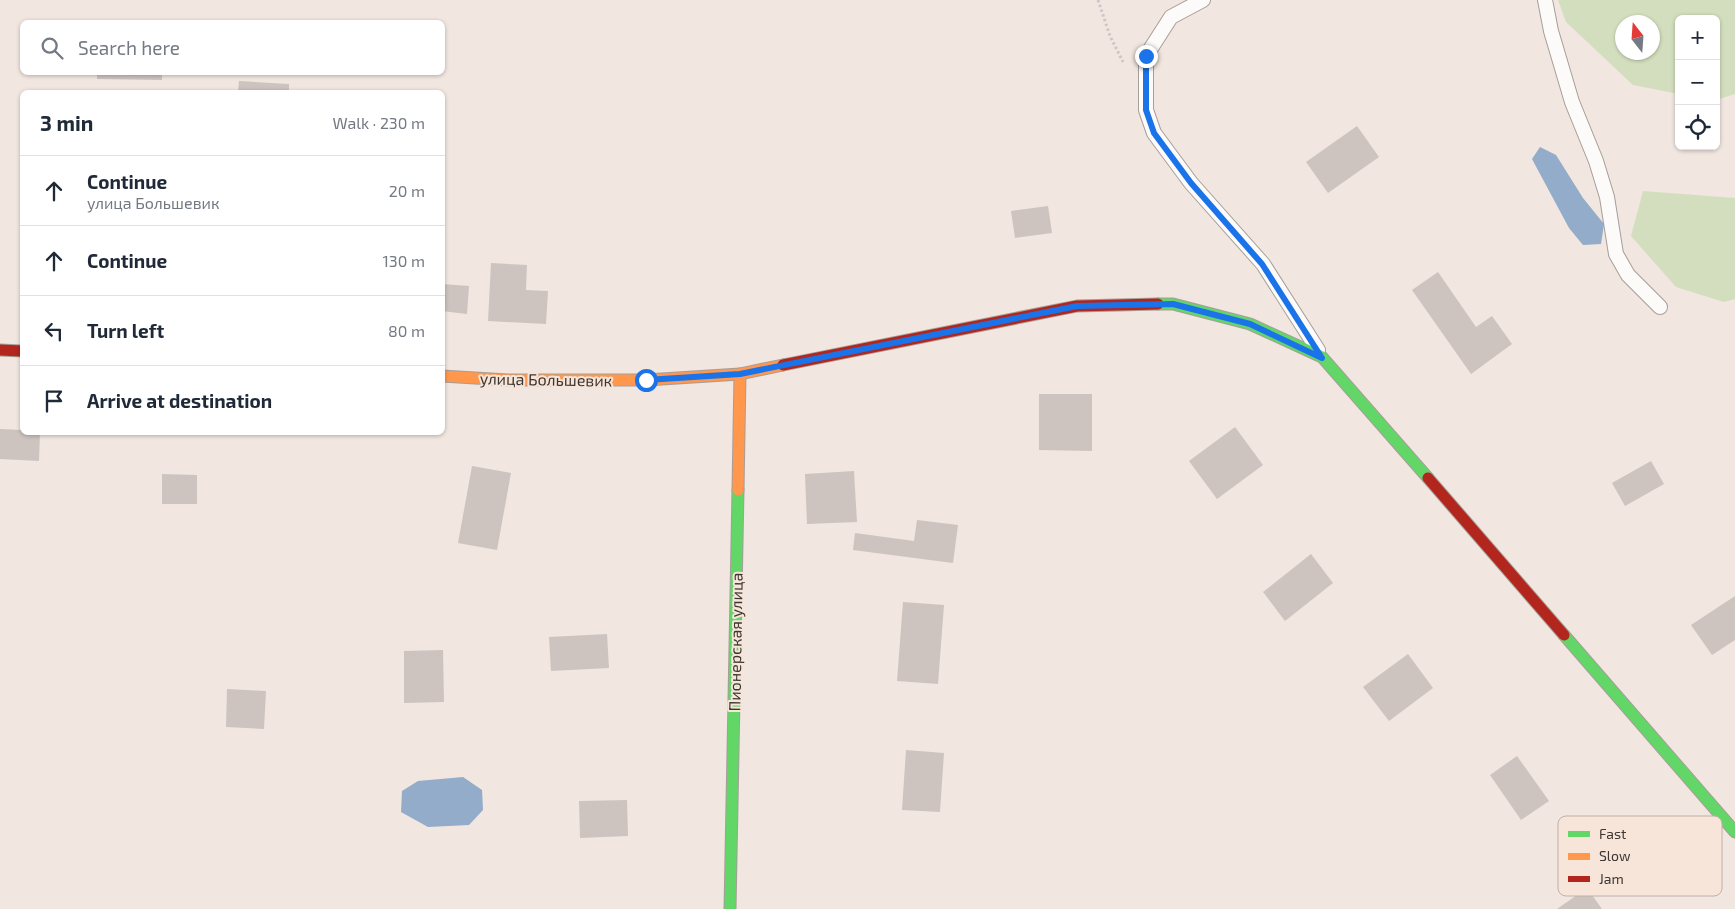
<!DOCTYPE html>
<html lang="en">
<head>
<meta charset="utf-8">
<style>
	:root { --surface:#fff; --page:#f6f6f7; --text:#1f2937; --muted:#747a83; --line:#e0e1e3 }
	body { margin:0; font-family:"Exo 2",sans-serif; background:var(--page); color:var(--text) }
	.controls { position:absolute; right:15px; top:15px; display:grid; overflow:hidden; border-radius:8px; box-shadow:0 1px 4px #0004 }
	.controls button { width:45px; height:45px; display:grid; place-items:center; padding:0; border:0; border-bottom:1px solid var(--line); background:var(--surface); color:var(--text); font:25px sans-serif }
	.compass { position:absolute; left:1615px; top:15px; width:45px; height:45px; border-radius:50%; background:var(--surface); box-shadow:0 1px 4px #0004; rotate:343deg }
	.stop { position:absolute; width:15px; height:15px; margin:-11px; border:4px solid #1a73e8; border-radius:50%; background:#fff }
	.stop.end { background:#1a73e8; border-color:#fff; box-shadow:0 1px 5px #0008 }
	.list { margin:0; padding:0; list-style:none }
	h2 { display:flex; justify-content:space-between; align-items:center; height:65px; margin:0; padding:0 20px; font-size:21px }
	h2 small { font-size:16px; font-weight:400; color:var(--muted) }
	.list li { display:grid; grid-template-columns:32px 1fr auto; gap:15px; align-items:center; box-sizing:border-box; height:70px; padding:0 20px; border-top:1px solid var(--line) }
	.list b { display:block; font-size:19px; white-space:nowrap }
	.list p { margin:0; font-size:16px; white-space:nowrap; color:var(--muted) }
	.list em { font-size:16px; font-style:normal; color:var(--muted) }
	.icon { flex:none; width:28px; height:28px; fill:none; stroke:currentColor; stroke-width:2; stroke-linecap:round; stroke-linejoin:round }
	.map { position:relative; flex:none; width:1735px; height:909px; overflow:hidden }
	.search { position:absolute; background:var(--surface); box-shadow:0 1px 4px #0004; left:20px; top:20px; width:425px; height:55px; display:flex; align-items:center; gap:12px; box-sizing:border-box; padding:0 18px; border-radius:8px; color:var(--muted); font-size:19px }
	.panel { position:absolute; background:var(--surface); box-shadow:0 1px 4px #0004; left:20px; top:90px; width:425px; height:345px; border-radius:8px }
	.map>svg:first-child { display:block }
</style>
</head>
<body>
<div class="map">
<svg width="1735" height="909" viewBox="0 0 1735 909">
	<rect width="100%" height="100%" fill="#f1e6e0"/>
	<g fill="#d3debe" fill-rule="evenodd">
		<path d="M1558,0H1735V94L1716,100V19H1679V94L1633,85L1566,22ZM1622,22H1652V52H1622Z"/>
		<polygon points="1643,191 1735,198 1735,299 1724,302 1676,287 1631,236"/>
	</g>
	<g fill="#92acc9">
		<polygon points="1540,147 1556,155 1583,198 1604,224 1601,244 1583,245 1569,228 1532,159"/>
		<polygon points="463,777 482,790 483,810 469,825 428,827 401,812 402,791 418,781"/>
	</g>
	<g fill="#cdc4c0">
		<polygon points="97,72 162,72 162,80 97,79"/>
		<polygon points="239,81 289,84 289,92 238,92"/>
		<polygon points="1357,126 1379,157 1328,193 1306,162"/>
		<polygon points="1048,206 1052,233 1015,238 1011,211"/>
		<polygon points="491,263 527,265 526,290 548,291 546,324 488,321"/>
		<polygon points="1438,272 1476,327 1492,316 1512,344 1471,374 1412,290"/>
		<polygon points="442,284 469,286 467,314 442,311"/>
		<polygon points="1039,394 1092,394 1092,451 1039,450"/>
		<polygon points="1235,427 1263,465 1217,499 1189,461"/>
		<polygon points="0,429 22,430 22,432 40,432 39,461 0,459"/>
		<polygon points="1651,461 1664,484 1625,506 1612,483"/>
		<polygon points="472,466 511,473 497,550 458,543"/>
		<polygon points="854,471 857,522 807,524 805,474"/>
		<polygon points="162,474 197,475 197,504 162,504"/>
		<polygon points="917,520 958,525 953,563 853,550 855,533 914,541"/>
		<polygon points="1311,554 1333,583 1285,621 1263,592"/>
		<polygon points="1735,596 1735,640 1712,655 1691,625"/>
		<polygon points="903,602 944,605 938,684 897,681"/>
		<polygon points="607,634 609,668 551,671 549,637"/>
		<polygon points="443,650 444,702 404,703 404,651"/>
		<polygon points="1408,654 1433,688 1389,721 1363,687"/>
		<polygon points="227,689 266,691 264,729 226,727"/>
		<polygon points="906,750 944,753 940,812 902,810"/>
		<polygon points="1517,756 1549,801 1521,820 1490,775"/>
		<polygon points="627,800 628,836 580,838 579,801"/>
		<polygon points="1587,888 1602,909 1557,909"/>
	</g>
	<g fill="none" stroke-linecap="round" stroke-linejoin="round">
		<defs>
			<g id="lane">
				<polyline points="1203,0 1171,17 1146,56 1146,110 1154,133 1191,183 1263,264 1318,350"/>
				<polyline points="1545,0 1551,31 1572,102 1596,161 1607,197 1616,254 1628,275 1660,307"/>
			</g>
			<g id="fast">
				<polyline points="1158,304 1173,304 1250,324 1322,357 1428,478"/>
				<polyline points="1564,635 1735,832"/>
				<polyline points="730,909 738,490"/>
			</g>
			<g id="slow">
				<polyline points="442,376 508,380 646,380 740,374 783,365"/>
				<polyline points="738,490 740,374"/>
			</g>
			<g id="jam">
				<polyline points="0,350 22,351"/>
				<polyline points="783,365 1077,306 1158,304"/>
				<polyline points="1428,478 1564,635"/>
			</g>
		</defs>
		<use href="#lane" stroke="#a69e99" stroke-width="16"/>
		<use href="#fast" stroke="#a69e99" stroke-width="13"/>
		<use href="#slow" stroke="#a69e99" stroke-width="13"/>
		<use href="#jam" stroke="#a69e99" stroke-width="13"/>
		<polyline stroke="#ccc7c6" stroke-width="3" stroke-dasharray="2.5 2.5" stroke-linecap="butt" points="1098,0 1110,36 1123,62"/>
		<use href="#lane" stroke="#fdfbfa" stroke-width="14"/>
		<use href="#fast" stroke="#63d668" stroke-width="11"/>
		<use href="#slow" stroke="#ff974d" stroke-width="11"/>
		<use href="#jam" stroke="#b3261e" stroke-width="11"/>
	</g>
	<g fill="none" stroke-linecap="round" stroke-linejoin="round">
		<polyline stroke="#1a73e8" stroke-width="6" points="646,380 740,374 1077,306 1173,304 1250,324 1322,358 1262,264 1191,183 1154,133 1146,110 1146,56"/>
	</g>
	<g text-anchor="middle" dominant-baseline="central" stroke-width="4" stroke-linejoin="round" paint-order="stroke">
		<g font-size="16" fill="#3d3632" stroke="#f7e5da">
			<text transform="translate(546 379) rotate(1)">улица Большевик</text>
			<text transform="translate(735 642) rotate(-89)">Пионерская улица</text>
		</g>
	</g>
	<rect x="1558" y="816" width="164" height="80" rx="8" fill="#f7e5da" stroke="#bfb0a8" stroke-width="1"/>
	<rect x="1568" y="831" width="22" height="6" fill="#63d668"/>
	<rect x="1568" y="853" width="22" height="7" fill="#ff974d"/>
	<rect x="1568" y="876" width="22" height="6" fill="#b3261e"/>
	<g font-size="14" fill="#3d3632">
		<text x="1599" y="839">Fast</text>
		<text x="1599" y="861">Slow</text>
		<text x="1599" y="884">Jam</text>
	</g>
</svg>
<div class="controls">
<button>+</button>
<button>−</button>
<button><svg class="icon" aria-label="locate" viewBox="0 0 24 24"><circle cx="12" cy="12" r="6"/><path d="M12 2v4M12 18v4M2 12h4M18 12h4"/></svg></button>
</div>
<svg class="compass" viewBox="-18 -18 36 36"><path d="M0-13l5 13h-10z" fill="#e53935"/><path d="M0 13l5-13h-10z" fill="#747a83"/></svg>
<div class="stop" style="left:646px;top:380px"></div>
<div class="stop end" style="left:1146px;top:56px"></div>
<div class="search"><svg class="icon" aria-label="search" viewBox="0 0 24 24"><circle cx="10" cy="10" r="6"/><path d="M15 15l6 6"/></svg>Search here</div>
<section class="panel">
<h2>3 min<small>Walk · 230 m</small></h2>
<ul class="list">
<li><svg class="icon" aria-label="ahead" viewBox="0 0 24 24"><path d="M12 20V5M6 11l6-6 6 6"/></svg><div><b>Continue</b><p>улица Большевик</p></div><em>20 m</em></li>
<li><svg class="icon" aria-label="ahead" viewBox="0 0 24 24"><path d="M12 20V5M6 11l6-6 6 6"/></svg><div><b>Continue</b></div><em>130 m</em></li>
<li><svg class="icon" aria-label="left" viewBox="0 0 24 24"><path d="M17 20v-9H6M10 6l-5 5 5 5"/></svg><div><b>Turn left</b></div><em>80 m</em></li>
<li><svg class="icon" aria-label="arrive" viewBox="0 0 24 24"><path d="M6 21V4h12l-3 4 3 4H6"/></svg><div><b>Arrive at destination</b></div></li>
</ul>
</section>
</div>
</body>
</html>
